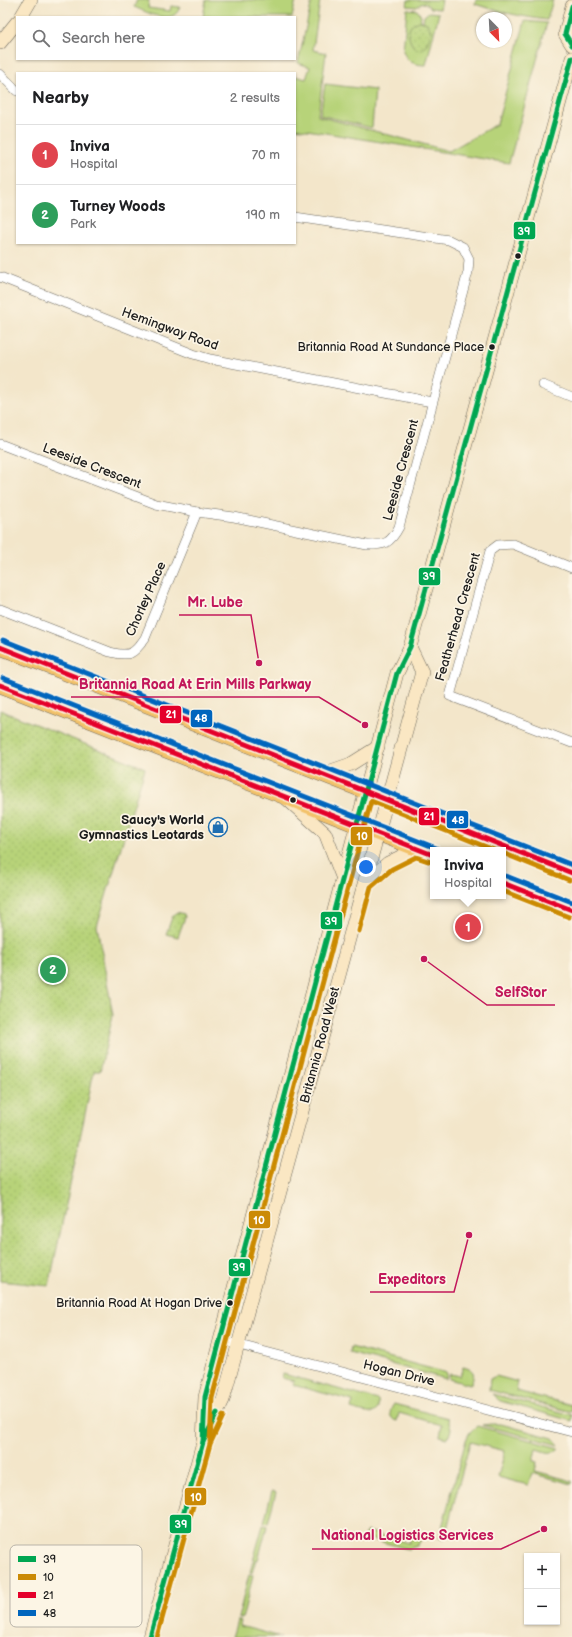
<!DOCTYPE html>
<html lang="en">
<head>
<meta charset="utf-8">
<style>
	:root { --surface:#fff; --page:#f6f6f6; --text:#202124; --muted:#757577; --line:#e0e0e0; --accent:#7c3aed }
	body { margin:0; font-family:"Balsamiq Sans",sans-serif; background:var(--page); color:var(--text) }
	.controls { position:absolute; right:12px; bottom:12px; display:grid; overflow:hidden; border-radius:0px; box-shadow:0 1px 3px #0004 }
	.controls button { width:36px; height:36px; display:grid; place-items:center; padding:0; border:0; border-bottom:1px solid var(--line); background:var(--surface); color:var(--text); font:20px sans-serif }
	.compass { position:absolute; left:476px; top:12px; width:36px; height:36px; border-radius:50%; background:var(--surface); box-shadow:0 1px 3px #0004; rotate:156deg }
	.you { position:absolute; left:366px; top:867px; width:14px; height:14px; margin:-10px; border:3px solid #fff; border-radius:50%; background:#1a73e8; box-shadow:0 0 0 6px #1a73e833 }
	.badge { display:grid; place-items:center; width:26px; height:26px; border-radius:50%; background:var(--accent); color:#fff; font-size:13px; font-weight:700 }
	.pin { position:absolute; translate:-50% -50%; border:2px solid #fff; box-shadow:0 1px 4px #0006 }
	.popup { position:absolute; left:430px; top:847px; width:76px; height:52px; box-sizing:border-box; display:grid; place-content:center; border-radius:0px; background:var(--surface); filter:drop-shadow(0 1px 3px #0005); font-size:13px; white-space:nowrap; color:var(--muted) }
	.popup b { font-size:15px; color:var(--text) }
	.popup::after { content:''; position:absolute; left:50%; top:100%; margin-left:-8px; border:8px solid transparent; border-top-color:var(--surface) }
	.list { margin:0; padding:0; list-style:none }
	h2 { display:flex; justify-content:space-between; align-items:center; height:52px; margin:0; padding:0 16px; font-size:17px }
	h2 small { font-size:13px; font-weight:400; color:var(--muted) }
	.list li { display:grid; grid-template-columns:26px 1fr auto; gap:12px; align-items:center; box-sizing:border-box; height:60px; padding:0 16px; border-top:1px solid var(--line) }
	.list b { display:block; font-size:15px; white-space:nowrap }
	.list p { margin:0; font-size:13px; white-space:nowrap; color:var(--muted) }
	.list em { font-size:13px; font-style:normal; color:var(--muted) }
	.icon { flex:none; width:22px; height:22px; fill:none; stroke:currentColor; stroke-width:2; stroke-linecap:round; stroke-linejoin:round }
	.map { position:relative; flex:none; width:572px; height:1637px; overflow:hidden }
	.search { position:absolute; background:var(--surface); box-shadow:0 1px 3px #0004; left:16px; top:16px; width:280px; height:44px; display:flex; align-items:center; gap:10px; box-sizing:border-box; padding:0 14px; border-radius:0px; color:var(--muted); font-size:15px }
	.panel { position:absolute; background:var(--surface); box-shadow:0 1px 3px #0004; left:16px; top:72px; width:280px; height:172px; border-radius:0px }
	.map>svg:first-child { display:block }
</style>
</head>
<body>
<div class="map">
<svg width="572" height="1637" viewBox="0 0 572 1637">
	<defs>
		<pattern id="park-dots" width="8" height="8" patternUnits="userSpaceOnUse"><rect width="8" height="8" fill="#b7d379"/><path d="M2 2h.1M6 6h.1" fill="none" stroke="#9db568" stroke-width="1.8" stroke-linecap="round"/></pattern>
	</defs>
	<rect width="100%" height="100%" fill="#fcf5e5"/>
	<filter id="ink" filterUnits="userSpaceOnUse"><feTurbulence type="fractalNoise" baseFrequency=".025" numOctaves="2"/><feDisplacementMap in="SourceGraphic" scale="8" xChannelSelector="R" yChannelSelector="G"/><feConvolveMatrix kernelMatrix="1 2 1 2 8 2 1 2 1" color-interpolation-filters="sRGB"/></filter>
	<filter id="wash" filterUnits="userSpaceOnUse"><feTurbulence type="fractalNoise" baseFrequency=".012" numOctaves="4" result="noise"/><feDisplacementMap in="SourceGraphic" scale="16" xChannelSelector="R" yChannelSelector="G"/><feGaussianBlur stdDeviation="0.9" result="paint"/><feColorMatrix in="noise" values="0 0 0 0 0 0 0 0 0 0 0 0 0 0 0 0 0 1.4 0 .05"/><feComposite in="paint" operator="in"/></filter>
	<g filter="url(#wash)">
		<rect width="100%" height="100%" fill="#f3e6ca"/>
		<g fill="#b7d379" stroke="#6a784a">
			<path d="M137,0H149L148,8L170,11L171,6L180,7C173,27 147,12 134,7Z"/>
			<polygon points="206,0 296,0 292,17 203,17"/>
			<polygon points="312,0 320,0 313,50 326,53 318,116 449,151 497,124 525,21 547,23 509,163 295,128 295,92 297,87 295,86 295,76 306,79 310,67 298,63"/>
			<path d="M408,0H442L440,9L430,8C427,2 421,2 417,7L407,6Z"/>
			<path d="M476,0H553L547,20C523,17 499,12 475,4Z"/>
			<path d="M407,9L417,10L421,16L420,21L417,22L427,23L423,22L424,16L429,12L439,13L426,65C414,65 407,62 403,51Z"/>
			<polygon points="325,84 375,90 372,128 320,115"/>
			<polygon points="351,1347 447,1373 446,1379 350,1353"/>
			<path d="M463,1367C475,1370 476,1374 470,1385L449,1379L450,1374L460,1376Z"/>
			<path d="M283,1374L378,1400C381,1420 362,1412 351,1409L353,1401L293,1385L294,1381L282,1378Z"/>
			<polygon points="496,1376 518,1382 516,1391 572,1405 572,1412 489,1390 490,1379"/>
			<polygon points="492,1394 572,1415 572,1421 500,1401"/>
			<path d="M394,1404L448,1418L451,1430L448,1438L440,1436L442,1425L399,1413L397,1421L394,1420C388,1415 390,1410 394,1404Z"/>
			<polygon points="491,1424 501,1424 553,1438 559,1445 482,1425"/>
			<path d="M477,1426L559,1448C552,1456 544,1451 536,1449L533,1461L537,1462L535,1471L572,1481V1484L532,1473L528,1485L498,1477L505,1451L470,1442L444,1540L439,1538L466,1440L470,1432Z"/>
			<polygon points="272,1491 276,1492 268,1523 264,1522"/>
			<polygon points="263,1525 267,1526 258,1560 256,1559 252,1573 250,1572"/>
			<polygon points="367,1531 409,1543 412,1534 423,1537 417,1546 408,1549 363,1537"/>
			<polygon points="249,1575 253,1576 242,1619 238,1618"/>
			<polygon points="237,1621 241,1621 240,1626 281,1637 232,1637"/>
		</g>
		<g fill="url(#park-dots)" stroke="#6a784a">
			<path d="M420,21L427,23L431,31C422,76 393,25 420,21Z"/>
			<polygon points="0,710 145,768 97,926 113,1015 100,1071 94,1071 49,1286 0,1281"/>
			<polygon points="177,912 184,914 185,917 178,937 166,934 173,915"/>
		</g>
	</g>
	<g filter="url(#ink)">
		<g fill="none" stroke-linecap="round" stroke-linejoin="round">
			<defs>
				<g id="street">
					<polyline points="0,74 17,91"/>
					<polyline points="0,277 193,354 210,359 432,402"/>
					<polyline points="543,385 572,397"/>
					<path d="M0,444L156,504L197,512L234,517L367,545C385,545 390,544 399,527L468,272L469,259L463,247L449,240L295,217"/>
					<polyline points="572,568 513,544 498,545 490,551 450,696 572,743"/>
					<path d="M0,609L110,652C130,657 134,654 145,638L197,512"/>
					<polyline points="220,1340 572,1432"/>
				</g>
				<g id="secondary">
					<polyline points="572,6 565,34 572,45"/>
					<polyline points="21,17 31,0"/>
					<polyline points="0,43 17,22"/>
					<polyline points="322,774 351,764 378,747"/>
					<polyline points="288,800 325,833 343,879"/>
					<polyline points="365,883 388,863 416,849"/>
					<path d="M203,1442L205,1397L397,673L410,647C463,450 519,254 572,58"/>
					<polyline points="150,1637 203,1442 223,1400 422,672 410,647"/>
				</g>
				<g id="primary">
					<polyline points="0,647 572,873"/>
					<polyline points="0,685 433,855"/>
					<polyline points="503,883 572,910"/>
				</g>
			</defs>
			<use href="#street" stroke="#676359" stroke-width="10"/>
			<use href="#secondary" stroke="#676359" stroke-width="14"/>
			<use href="#primary" stroke="#676359" stroke-width="16"/>
			<use href="#street" stroke="#fff" stroke-width="9"/>
			<use href="#secondary" stroke="#fae7c3" stroke-width="13"/>
			<use href="#primary" stroke="#f3c26a" stroke-width="15"/>
			<defs>
				<g id="bus-1">
					<polyline points="572,6 565,34 572,45"/>
					<polyline points="203,1442 205,1397 397,673 410,647 572,58"/>
					<polyline points="150,1637 203,1442 217,1413"/>
				</g>
				<g id="bus-2">
					<polyline points="503,853 569,880"/>
					<polyline points="503,891 569,917"/>
					<polyline points="359,931 371,887 392,869 416,857 431,862"/>
					<polyline points="210,1442 212,1398 371,801 494,850"/>
					<polyline points="157,1637 210,1444 223,1416"/>
				</g>
				<g id="bus-3">
					<polyline points="0,647 572,873"/>
					<polyline points="0,685 433,855"/>
					<polyline points="503,883 572,910"/>
				</g>
				<g id="bus-4">
					<polyline points="3,640 572,865"/>
					<polyline points="3,678 436,848"/>
					<polyline points="506,876 572,902"/>
				</g>
			</defs>
			<use href="#bus-1" stroke="#fcf5e5" stroke-width="8"/>
			<use href="#bus-2" stroke="#fcf5e5" stroke-width="8"/>
			<use href="#bus-3" stroke="#fcf5e5" stroke-width="8"/>
			<use href="#bus-4" stroke="#fcf5e5" stroke-width="8"/>
			<use href="#bus-1" stroke="#00a651" stroke-width="5"/>
			<use href="#bus-2" stroke="#cb8a06" stroke-width="5"/>
			<use href="#bus-3" stroke="#e4002b" stroke-width="5"/>
			<use href="#bus-4" stroke="#0065bd" stroke-width="5"/>
		</g>
	</g>
	<defs>
		<symbol id="shop-ring" viewBox="-11 -11 22 22"><circle r="9.5" fill="#fcf5e5" stroke="#1f6fb2" stroke-width="1.5"/><path d="M-5-2.5h2.3a2.7 3.5 0 0 1 5.4 0H5L5.5 6h-11ZM-1.5-2.5h3a1.5 2.3 0 0 0-3 0Z" fill="#1f6fb2"/></symbol>
	</defs>
	<g fill-rule="evenodd">
		<use href="#shop-ring" x="207" y="816" width="22" height="22"/>
	</g>
	<g fill="#1c1c1c" stroke="#fcf5e5" stroke-width="1.5">
		<circle cx="518" cy="256" r="3.5"/>
		<circle cx="492" cy="347" r="3.5"/>
		<circle cx="293" cy="800" r="3.5"/>
		<circle cx="230" cy="1303" r="3.5"/>
	</g>
	<g text-anchor="middle" dominant-baseline="central" stroke-width="3.5" stroke-linejoin="round" paint-order="stroke">
		<g font-size="12" fill="#1c1c1c" stroke="#fcf5e5" text-anchor="end">
			<text x="484" y="347">Britannia Road At Sundance Place</text>
			<text x="222" y="1303">Britannia Road At Hogan Drive</text>
		</g>
		<g font-size="13" fill="#1c1c1c" stroke="#fcf5e5">
			<text transform="translate(170 329) rotate(20)">Hemingway Road</text>
			<text transform="translate(92 466) rotate(21)">Leeside Crescent</text>
			<text transform="translate(401 470) rotate(-75)">Leeside Crescent</text>
			<text transform="translate(146 599) rotate(-66)">Chorley Place</text>
			<text transform="translate(458 617) rotate(-74)">Featherhead Crescent</text>
			<text transform="translate(320 1045) rotate(-75)">Britannia Road West</text>
			<text transform="translate(399 1373) rotate(14)">Hogan Drive</text>
		</g>
		<g font-size="13" font-weight="bold" fill="#1c1c1c" stroke="#fcf5e5" text-anchor="end">
			<text x="204" y="820">Saucy's World<tspan x="204" dy="15">Gymnastics Leotards</tspan></text>
		</g>
	</g>
	<rect x="10" y="1545" width="132" height="82" rx="6" fill="#fcf5e5" stroke="#b9b4a9" stroke-width="1"/>
	<rect x="18" y="1556" width="18" height="6" fill="#00a651"/>
	<rect x="18" y="1574" width="18" height="6" fill="#cb8a06"/>
	<rect x="18" y="1592" width="18" height="6" fill="#e4002b"/>
	<rect x="18" y="1610" width="18" height="6" fill="#0065bd"/>
	<g font-size="11" fill="#1c1c1c">
		<text x="43" y="1563">39</text>
		<text x="43" y="1581">10</text>
		<text x="43" y="1599">21</text>
		<text x="43" y="1617">48</text>
	</g>
	<path fill="none" stroke="#c2185b" stroke-width="1.5" d="M259 663L251 615H179M365 725L319 697H71M424 959L487 1005H555M469 1235L454 1292H370M544 1529L501 1549H312"/>
	<g fill="#c2185b" stroke="#fcf5e5" stroke-width="1.5">
		<circle cx="259" cy="663" r="4"/>
		<circle cx="365" cy="725" r="4"/>
		<circle cx="424" cy="959" r="4"/>
		<circle cx="469" cy="1235" r="4"/>
		<circle cx="544" cy="1529" r="4"/>
	</g>
	<g font-size="14" text-anchor="middle" font-weight="bold" fill="#c2185b" stroke="#fcf5e5" stroke-width="3.5" stroke-linejoin="round" paint-order="stroke">
		<text x="215" y="607">Mr. Lube</text>
		<text x="195" y="689">Britannia Road At Erin Mills Parkway</text>
		<text x="521" y="997">SelfStor</text>
		<text x="412" y="1284">Expeditors</text>
		<text x="407" y="1540">National Logistics Services</text>
	</g>
	<g stroke="#fcf5e5" stroke-width="1.5">
		<rect x="513" y="221" width="23" height="19" rx="4" fill="#00a651"/>
		<rect x="418" y="567" width="23" height="19" rx="4" fill="#00a651"/>
		<rect x="159" y="705" width="23" height="19" rx="4" fill="#e4002b"/>
		<rect x="190" y="709" width="23" height="19" rx="4" fill="#0065bd"/>
		<rect x="418" y="807" width="22" height="19" rx="4" fill="#e4002b"/>
		<rect x="446" y="810" width="23" height="19" rx="4" fill="#0065bd"/>
		<rect x="350" y="826" width="23" height="20" rx="4" fill="#cb8a06"/>
		<rect x="320" y="911" width="23" height="19" rx="4" fill="#00a651"/>
		<rect x="248" y="1210" width="23" height="19" rx="4" fill="#cb8a06"/>
		<rect x="228" y="1258" width="23" height="19" rx="4" fill="#00a651"/>
		<rect x="184" y="1487" width="23" height="19" rx="4" fill="#cb8a06"/>
		<rect x="169" y="1514" width="23" height="20" rx="4" fill="#00a651"/>
	</g>
	<g font-size="11" text-anchor="middle" font-weight="bold" fill="#fff">
		<text x="524" y="235">39</text>
		<text x="429" y="580">39</text>
		<text x="171" y="718">21</text>
		<text x="201" y="722">48</text>
		<text x="429" y="820">21</text>
		<text x="458" y="824">48</text>
		<text x="362" y="840">10</text>
		<text x="331" y="925">39</text>
		<text x="259" y="1224">10</text>
		<text x="239" y="1271">39</text>
		<text x="196" y="1501">10</text>
		<text x="181" y="1528">39</text>
	</g>
</svg>
<div class="controls">
<button>+</button>
<button>−</button>
</div>
<svg class="compass" viewBox="-18 -18 36 36"><path d="M0-13l5 13h-10z" fill="#e53935"/><path d="M0 13l5-13h-10z" fill="#757577"/></svg>
<div class="you"></div>
<div class="pin badge" style="left:468px;top:927px;background:#e0444e">1</div>
<div class="popup"><b>Inviva</b>Hospital</div>
<div class="pin badge" style="left:53px;top:970px;background:#2e9e5b">2</div>
<div class="search"><svg class="icon" aria-label="search" viewBox="0 0 24 24"><circle cx="10" cy="10" r="6"/><path d="M15 15l6 6"/></svg>Search here</div>
<section class="panel">
<h2>Nearby<small>2 results</small></h2>
<ul class="list">
<li><span class="badge" style="background:#e0444e">1</span><div><b>Inviva</b><p>Hospital</p></div><em>70 m</em></li>
<li><span class="badge" style="background:#2e9e5b">2</span><div><b>Turney Woods</b><p>Park</p></div><em>190 m</em></li>
</ul>
</section>
</div>
</body>
</html>
